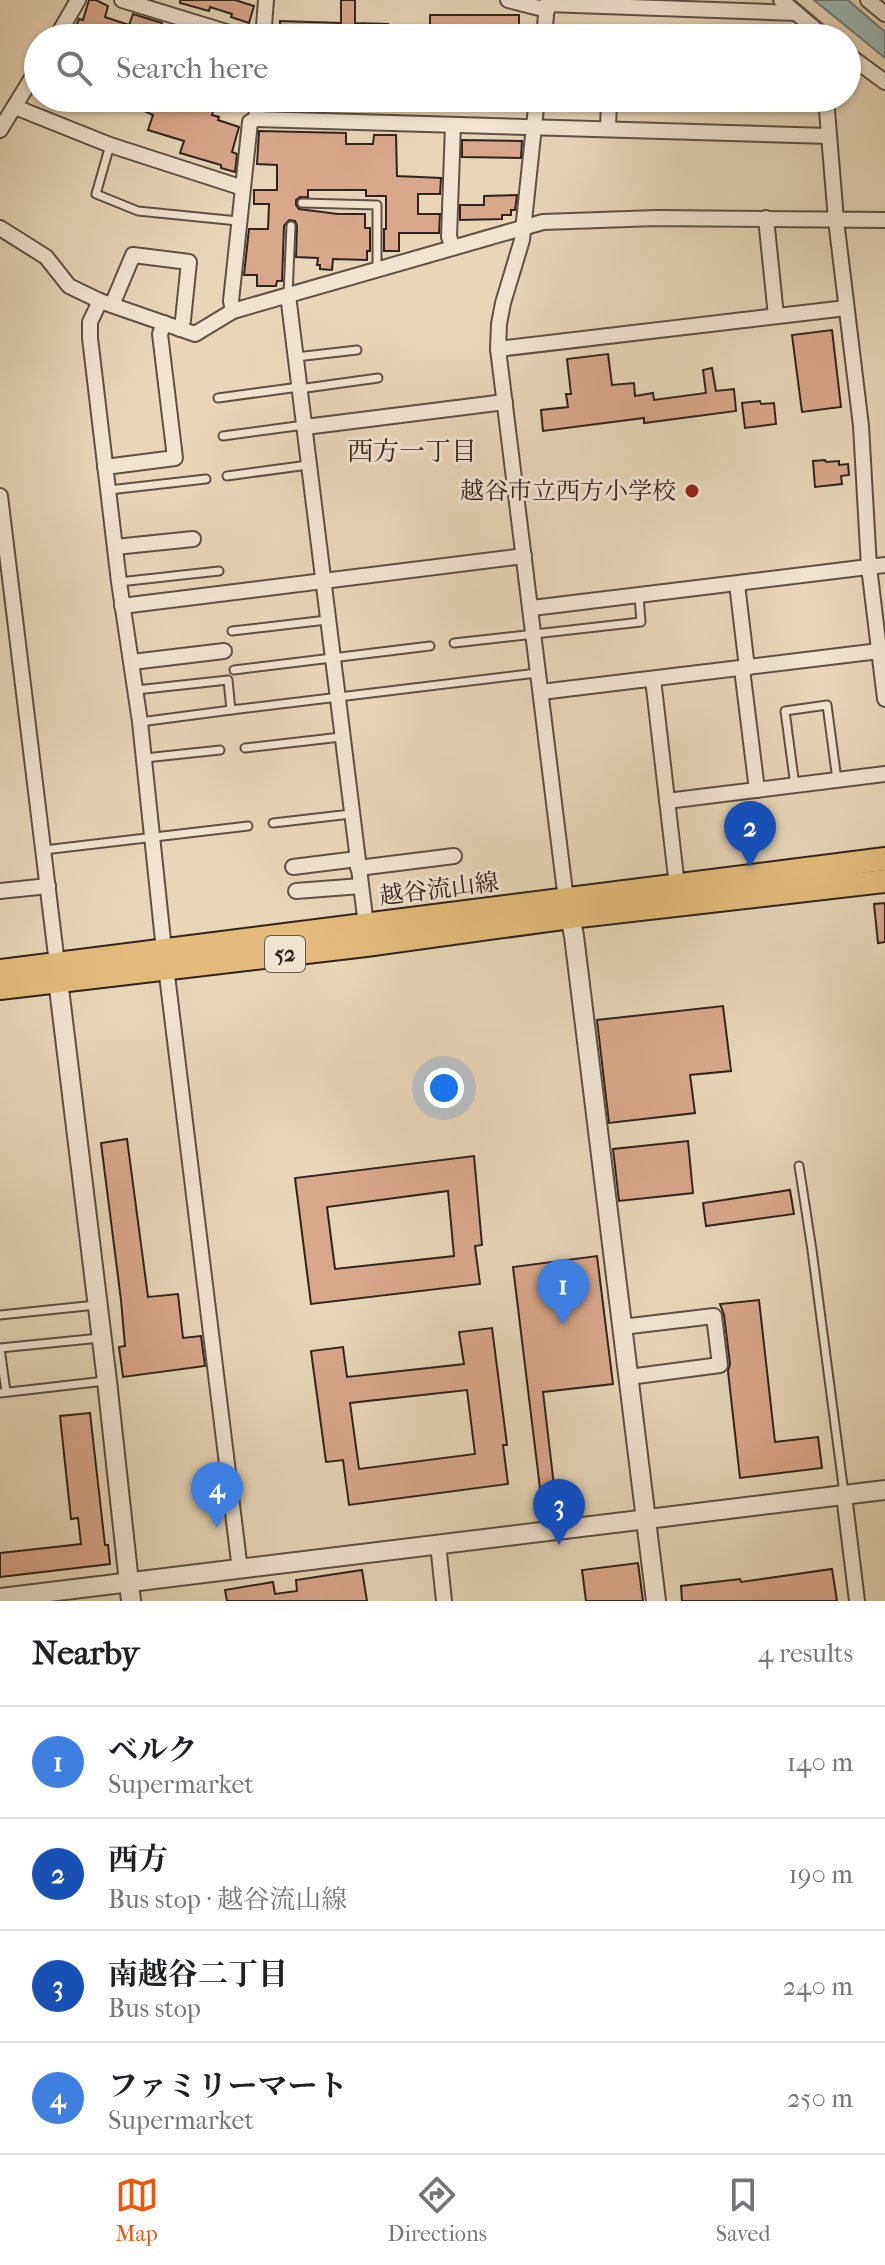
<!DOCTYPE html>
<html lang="en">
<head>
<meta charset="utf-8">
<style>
	:root { --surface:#fff; --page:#f2f2f2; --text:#202124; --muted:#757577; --line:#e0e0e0; --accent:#ea580c }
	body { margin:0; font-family:"IM FELL French Canon","Noto Serif JP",serif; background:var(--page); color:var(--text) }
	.you { position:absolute; left:444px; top:1088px; width:28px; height:28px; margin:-20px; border:6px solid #fff; border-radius:50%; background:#1a73e8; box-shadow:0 0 0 12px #1a73e833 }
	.badge { display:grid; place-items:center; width:52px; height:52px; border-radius:50%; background:var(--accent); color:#fff; font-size:26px; font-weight:700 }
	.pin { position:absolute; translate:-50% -66px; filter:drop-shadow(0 2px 4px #0008) }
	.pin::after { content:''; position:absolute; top:42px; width:28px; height:24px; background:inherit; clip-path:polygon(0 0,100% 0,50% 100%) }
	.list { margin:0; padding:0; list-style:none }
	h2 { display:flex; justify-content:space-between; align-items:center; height:104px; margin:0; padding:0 32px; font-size:34px }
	h2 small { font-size:26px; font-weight:400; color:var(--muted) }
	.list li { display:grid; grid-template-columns:52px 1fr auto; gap:24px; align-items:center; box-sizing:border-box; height:112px; padding:0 32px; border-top:2px solid var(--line) }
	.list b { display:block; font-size:30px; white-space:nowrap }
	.list p { margin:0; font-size:26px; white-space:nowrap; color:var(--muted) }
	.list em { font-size:26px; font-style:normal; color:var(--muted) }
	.icon { flex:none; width:44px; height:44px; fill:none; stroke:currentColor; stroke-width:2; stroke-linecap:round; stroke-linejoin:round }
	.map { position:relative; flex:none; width:885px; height:1601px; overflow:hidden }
	.search { position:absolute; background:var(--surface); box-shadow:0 2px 6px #0004; left:24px; right:24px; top:24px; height:88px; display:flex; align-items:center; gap:20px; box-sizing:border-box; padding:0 28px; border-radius:44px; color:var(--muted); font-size:30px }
	.sheet { height:552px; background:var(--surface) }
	nav { display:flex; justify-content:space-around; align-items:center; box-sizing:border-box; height:112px; border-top:2px solid var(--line); background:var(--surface); font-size:22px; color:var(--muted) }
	nav a { display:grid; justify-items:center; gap:4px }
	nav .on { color:var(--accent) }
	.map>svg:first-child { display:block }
</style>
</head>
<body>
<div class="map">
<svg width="885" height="1601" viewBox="0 0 885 1601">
	<rect width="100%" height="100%" fill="#e8d6b7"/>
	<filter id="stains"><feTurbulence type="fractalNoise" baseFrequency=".0025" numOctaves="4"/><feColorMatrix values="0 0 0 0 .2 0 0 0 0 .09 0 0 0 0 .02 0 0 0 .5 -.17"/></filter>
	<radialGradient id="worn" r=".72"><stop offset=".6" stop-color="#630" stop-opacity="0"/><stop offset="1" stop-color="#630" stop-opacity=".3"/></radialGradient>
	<polygon fill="#99b7b5" stroke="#6f7c78" stroke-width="2" points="814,0 848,0 885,32 885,58"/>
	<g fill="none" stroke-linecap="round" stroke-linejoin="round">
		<g stroke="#6f7c78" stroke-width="4">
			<polyline points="793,0 838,38"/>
			<polyline points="847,45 858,53"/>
		</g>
	</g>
	<g fill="#d9a78a" stroke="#31231d" stroke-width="2" fill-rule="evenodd">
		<polygon points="89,0 96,0 108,6 105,17 129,25 133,14 162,23 160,29 181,36 180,38 71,38 79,19 83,20"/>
		<polygon points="180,0 235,0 254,6 249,23 231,17 232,14 210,7 209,11 180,3"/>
		<polygon points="341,0 355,0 355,23 388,24 388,38 280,38 280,21 341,23"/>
		<rect x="430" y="15" width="89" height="23"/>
		<polygon points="116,98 217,98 212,115 219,117 218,120 239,127 232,152 237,154 235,172 221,168 221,165 180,153 184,141 148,130 153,115"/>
		<polygon points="259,131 346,133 346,144 373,144 374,135 396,135 397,176 441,178 440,194 418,194 418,214 440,214 439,233 399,233 399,251 384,251 384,229 386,229 386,196 366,196 366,190 308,190 308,197 300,197 296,200 296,205 299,209 338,214 365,214 365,228 370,228 370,251 367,251 367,260 333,259 332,270 320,269 320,265 317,265 318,258 296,257 297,226 295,221 289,220 284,226 282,281 277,281 276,286 257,286 257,275 244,275 249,229 268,229 269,204 254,204 254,190 277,190 277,165 257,164"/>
		<polygon points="462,140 522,141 521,158 462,157"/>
		<polygon points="517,195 515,210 511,210 511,215 502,215 502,219 460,220 460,205 484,205 484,196"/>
		<polygon points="832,330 841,407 802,412 792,335"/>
		<polygon points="608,354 612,385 634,383 635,396 653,393 654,400 706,393 703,370 712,368 716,391 734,389 736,411 644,423 644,418 543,431 541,410 568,407 566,394 571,394 567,359"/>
		<polygon points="760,401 761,404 774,403 776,424 745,428 742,403"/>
		<polygon points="825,460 826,462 839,461 839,465 848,464 849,475 841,476 842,484 815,487 813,461"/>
		<polygon points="885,903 885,942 878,943 874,904"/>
		<polygon points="723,1006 731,1071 690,1075 695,1113 609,1123 597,1020"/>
		<polygon points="127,1139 148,1297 178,1294 183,1338 201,1336 205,1366 123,1377 119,1347 125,1346 121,1300 101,1143"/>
		<polygon points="688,1141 693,1193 619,1201 613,1149"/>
		<path d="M474,1156L482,1245L475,1246L480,1284L311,1304L295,1178ZM448,1191L454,1256L335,1269L327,1207Z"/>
		<polygon points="790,1190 794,1214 706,1226 703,1203"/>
		<polygon points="597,1256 613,1384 543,1392 554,1486 540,1488 513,1267"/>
		<polygon points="759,1300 775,1442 818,1437 822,1468 740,1478 728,1371 730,1364 724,1315 720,1304"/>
		<path d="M492,1328L507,1445H503L508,1484L349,1505L343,1460L326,1462L311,1351L343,1347L347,1377L464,1364L459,1332ZM467,1390L475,1454L359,1469L350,1403Z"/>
		<polygon points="90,1413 105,1545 108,1545 110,1564 0,1577 0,1553 81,1544 78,1518 71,1519 60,1416"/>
		<polygon points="638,1563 643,1601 586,1601 582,1570"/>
		<polygon points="832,1569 837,1601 682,1601 681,1586 740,1579 741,1582"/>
		<polygon points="362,1570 367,1601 227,1601 225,1590 273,1582 275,1594 297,1591 296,1580"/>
	</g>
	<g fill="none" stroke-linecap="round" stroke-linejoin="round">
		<defs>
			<g id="service">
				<polyline points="110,145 96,194 138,211 238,221"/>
				<polyline points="302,203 377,205 377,262 380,270"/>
				<polyline points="288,295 291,226"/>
				<polyline points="296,357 357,350"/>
				<polyline points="299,389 378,378"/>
				<polyline points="218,398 299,387"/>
				<polyline points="223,436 304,425"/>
				<polyline points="227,476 308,465"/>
				<polyline points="109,490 206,479"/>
				<polyline points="119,582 219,571"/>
				<polyline points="232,631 327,620"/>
				<polyline points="454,643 641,622 639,596"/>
				<polyline points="234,670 430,646"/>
				<polyline points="136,690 228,680 231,710 140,722"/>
				<polyline points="231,710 537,673"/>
				<polyline points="245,748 341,737"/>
				<polyline points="145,758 220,750"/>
				<polyline points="795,786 785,711 827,705 837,780"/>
				<polyline points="273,823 351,814"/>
				<polyline points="44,850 248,826"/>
				<polyline points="799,1166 812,1250 844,1493"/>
				<polyline points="0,1315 96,1305"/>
				<polyline points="6,1392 0,1348 100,1338"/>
				<polyline points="0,1393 105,1381"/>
			</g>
			<g id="minor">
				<polyline points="122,0 246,38"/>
				<polyline points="508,0 547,10"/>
				<polyline points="781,0 822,35 822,38"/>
				<polyline points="868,0 885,14"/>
				<polyline points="547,4 796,13"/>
				<polyline points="56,38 78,0"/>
				<polyline points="263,38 266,0"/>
				<polyline points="544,38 547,3"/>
				<polyline points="847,54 885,82"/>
				<polyline points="537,98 522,240 503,303 499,324 498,349 566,900"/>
				<polyline points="826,98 836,220 861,426 869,567 885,699"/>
				<polyline points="15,107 110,145 243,188"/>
				<polyline points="256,119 829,136"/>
				<polyline points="453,125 449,237 453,247"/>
				<polyline points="608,129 609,98"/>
				<polyline points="0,130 38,68"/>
				<polyline points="766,218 776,316"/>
				<polyline points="0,228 46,257 69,286 100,301 195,334 233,311 543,222 656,218 885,220"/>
				<polyline points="288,295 366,925"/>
				<polyline points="100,301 90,322 90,338 119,582 140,722 164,950"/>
				<polyline points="112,305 133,255 189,262 183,320 180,329"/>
				<polyline points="233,311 231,301 250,122 256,119 258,98"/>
				<polyline points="498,349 846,308"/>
				<polyline points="305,427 505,402"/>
				<polyline points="105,467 175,458 160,334 164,323"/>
				<polyline points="0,496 58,972"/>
				<polyline points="115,547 193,539"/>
				<polyline points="737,584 747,668"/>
				<polyline points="122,606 524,556"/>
				<polyline points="532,608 885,565"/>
				<polyline points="132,662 224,651"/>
				<polyline points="742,669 757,790"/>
				<polyline points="653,679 677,886"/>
				<polyline points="541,692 879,651"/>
				<polyline points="667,801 885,774"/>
				<polyline points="293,867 357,859"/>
				<polyline points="358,868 454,856"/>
				<polyline points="0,891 48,886"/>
				<polyline points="296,891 361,886"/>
				<polyline points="166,967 240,1570"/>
				<polyline points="622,1327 714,1316 720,1365 629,1377"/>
				<polyline points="844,1495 857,1601"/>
				<polyline points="438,1544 444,1601"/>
			</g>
			<g id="tertiary">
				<polyline points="568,906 574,936 656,1601"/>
				<polyline points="58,980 107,1381 131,1601"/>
				<polyline points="0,1598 885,1490"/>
			</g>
			<g id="primary">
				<polyline points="0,971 885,859"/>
				<polyline points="0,988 366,945 570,917 885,881"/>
			</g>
		</defs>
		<use href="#service" stroke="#5f5044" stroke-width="11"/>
		<use href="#minor" stroke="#5f5044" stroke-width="18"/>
		<use href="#tertiary" stroke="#5f5044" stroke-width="22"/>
		<use href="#primary" stroke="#31231d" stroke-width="26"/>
		<use href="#service" stroke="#f0e4d0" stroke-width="7"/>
		<use href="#minor" stroke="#f0e4d0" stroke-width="14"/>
		<use href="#tertiary" stroke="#f0e4d0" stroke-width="18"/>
		<use href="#primary" stroke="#e4bb7c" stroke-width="22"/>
	</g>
	<circle fill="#8f2418" stroke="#f0e4d0" stroke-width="3" cx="692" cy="491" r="8"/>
	<g text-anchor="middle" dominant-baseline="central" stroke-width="6" stroke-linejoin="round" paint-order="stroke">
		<rect fill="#f0e4d0" stroke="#6a5d53" stroke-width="2" x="265" y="936" width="40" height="36" rx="6"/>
		<g font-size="22" font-weight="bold" fill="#31231d">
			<text x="285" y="954">52</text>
		</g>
		<g font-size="24" fill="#31231d" stroke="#f0e4d0" text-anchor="end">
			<text x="676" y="491">越谷市立西方小学校</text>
		</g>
		<g font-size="24" fill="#31231d" stroke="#f0e4d0">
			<text transform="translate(439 889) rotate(-7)">越谷流山線</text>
		</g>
		<g font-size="26" fill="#31231d" stroke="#f0e4d0">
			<text x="412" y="451">西方一丁目</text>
		</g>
	</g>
	<rect width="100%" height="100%" filter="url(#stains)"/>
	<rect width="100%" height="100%" fill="url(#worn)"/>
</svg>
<div class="you"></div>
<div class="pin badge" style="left:563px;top:1325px;background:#3f7fe0">1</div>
<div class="pin badge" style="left:750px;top:867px;background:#1a4fb4">2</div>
<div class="pin badge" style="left:559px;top:1545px;background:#1a4fb4">3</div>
<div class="pin badge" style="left:217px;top:1528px;background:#3f7fe0">4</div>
<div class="search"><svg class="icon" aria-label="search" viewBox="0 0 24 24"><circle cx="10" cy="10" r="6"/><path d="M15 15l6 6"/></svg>Search here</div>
</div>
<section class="sheet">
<h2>Nearby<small>4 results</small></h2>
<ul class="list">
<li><span class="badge" style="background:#3f7fe0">1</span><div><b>ベルク</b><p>Supermarket</p></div><em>140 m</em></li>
<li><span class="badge" style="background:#1a4fb4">2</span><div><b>西方</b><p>Bus stop · 越谷流山線</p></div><em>190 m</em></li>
<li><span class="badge" style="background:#1a4fb4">3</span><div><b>南越谷二丁目</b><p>Bus stop</p></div><em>240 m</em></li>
<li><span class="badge" style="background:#3f7fe0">4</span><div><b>ファミリーマート</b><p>Supermarket</p></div><em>250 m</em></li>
</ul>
</section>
<nav>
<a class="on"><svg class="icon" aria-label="map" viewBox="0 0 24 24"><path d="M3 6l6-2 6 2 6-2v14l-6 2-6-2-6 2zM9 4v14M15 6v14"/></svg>Map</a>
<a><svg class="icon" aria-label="directions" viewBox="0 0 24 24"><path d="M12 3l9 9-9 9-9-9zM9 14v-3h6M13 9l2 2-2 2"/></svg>Directions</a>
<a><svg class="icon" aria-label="saved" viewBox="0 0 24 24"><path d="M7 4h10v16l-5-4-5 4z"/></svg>Saved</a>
</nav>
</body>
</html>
